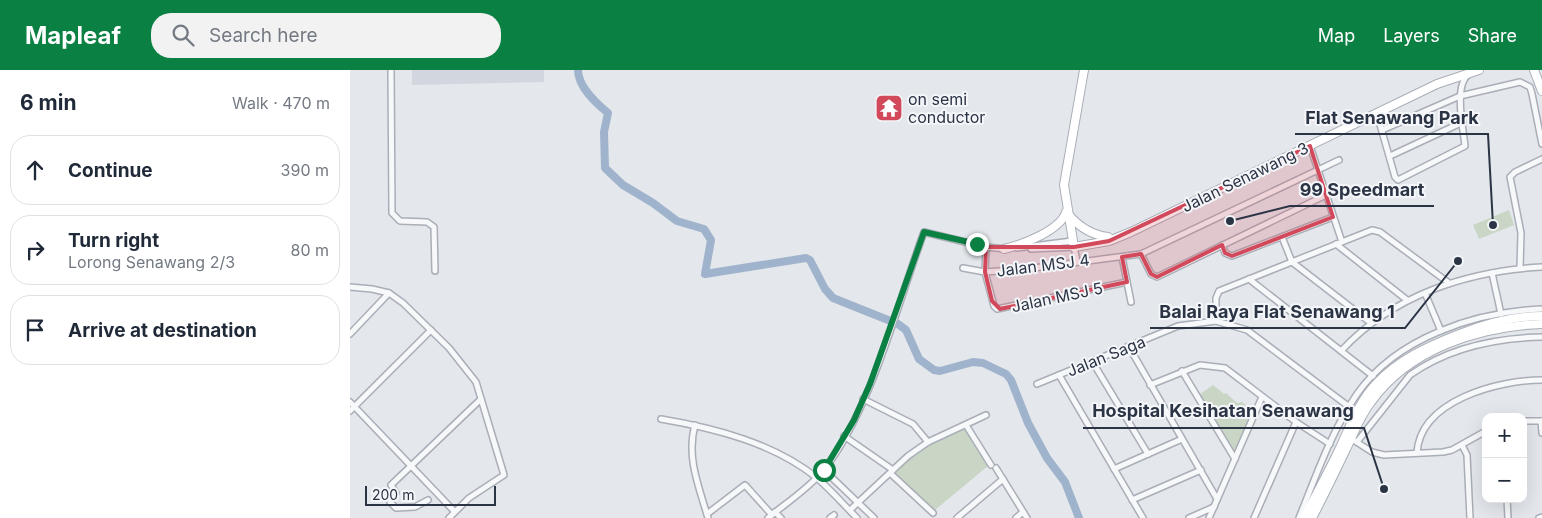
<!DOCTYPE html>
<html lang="en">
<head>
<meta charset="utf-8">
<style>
	:root { --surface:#fff; --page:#f2f2f3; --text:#1f2937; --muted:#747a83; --line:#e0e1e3; --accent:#0b8043 }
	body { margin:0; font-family:Inter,sans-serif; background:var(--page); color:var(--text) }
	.controls { position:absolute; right:15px; bottom:15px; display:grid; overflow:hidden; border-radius:10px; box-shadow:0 5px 20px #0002 }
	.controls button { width:45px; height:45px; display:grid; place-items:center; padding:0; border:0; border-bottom:1px solid var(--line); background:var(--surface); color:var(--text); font:25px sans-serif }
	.scale { position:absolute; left:15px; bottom:12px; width:131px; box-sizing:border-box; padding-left:5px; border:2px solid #2b3445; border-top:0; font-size:14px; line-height:18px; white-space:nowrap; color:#2b3445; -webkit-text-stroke:4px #f4f6f9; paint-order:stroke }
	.stop { position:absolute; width:15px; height:15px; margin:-11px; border:4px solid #0b8043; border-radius:50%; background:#fff }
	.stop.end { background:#0b8043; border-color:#fff; box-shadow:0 1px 5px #0008 }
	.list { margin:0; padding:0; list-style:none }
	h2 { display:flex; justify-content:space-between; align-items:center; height:65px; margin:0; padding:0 20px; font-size:21px }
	h2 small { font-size:16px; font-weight:400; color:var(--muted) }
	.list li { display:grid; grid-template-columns:32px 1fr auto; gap:15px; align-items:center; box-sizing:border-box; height:70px; margin:0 10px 10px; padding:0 10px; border:1px solid var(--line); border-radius:20px }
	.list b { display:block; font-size:19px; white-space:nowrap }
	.list p { margin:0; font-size:16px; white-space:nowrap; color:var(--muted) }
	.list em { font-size:16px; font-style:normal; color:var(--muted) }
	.icon { flex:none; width:28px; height:28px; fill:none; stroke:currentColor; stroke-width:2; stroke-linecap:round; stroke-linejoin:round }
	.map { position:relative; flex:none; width:1192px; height:448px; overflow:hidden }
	header { display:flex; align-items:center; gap:30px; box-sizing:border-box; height:70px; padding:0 25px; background:var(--accent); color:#fff }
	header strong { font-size:24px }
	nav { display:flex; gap:28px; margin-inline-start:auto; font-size:18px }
	.search { width:350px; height:45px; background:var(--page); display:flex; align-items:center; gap:12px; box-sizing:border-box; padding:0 18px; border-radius:20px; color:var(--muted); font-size:19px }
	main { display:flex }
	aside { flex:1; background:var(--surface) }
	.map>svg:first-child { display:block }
</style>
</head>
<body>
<header>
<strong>Mapleaf</strong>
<div class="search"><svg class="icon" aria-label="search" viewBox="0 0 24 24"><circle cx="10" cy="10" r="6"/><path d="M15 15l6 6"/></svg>Search here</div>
<nav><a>Map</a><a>Layers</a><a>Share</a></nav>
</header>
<main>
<aside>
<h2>6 min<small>Walk · 470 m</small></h2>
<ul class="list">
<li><svg class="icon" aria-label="ahead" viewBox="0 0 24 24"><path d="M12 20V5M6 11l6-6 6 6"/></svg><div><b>Continue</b></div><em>390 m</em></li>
<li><svg class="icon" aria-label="right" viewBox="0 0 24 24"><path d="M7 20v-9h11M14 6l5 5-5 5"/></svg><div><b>Turn right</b><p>Lorong Senawang 2/3</p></div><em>80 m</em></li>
<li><svg class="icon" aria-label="arrive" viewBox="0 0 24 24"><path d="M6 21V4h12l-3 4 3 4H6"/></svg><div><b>Arrive at destination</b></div></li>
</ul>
</aside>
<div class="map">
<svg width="1192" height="448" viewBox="0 0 1192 448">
	<rect width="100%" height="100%" fill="#e4e7ec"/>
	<polygon fill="#d2d6de" points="62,0 194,0 194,12 62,15"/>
	<g fill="#c9d6c5">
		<polygon points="1159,140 1164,155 1129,169 1123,155"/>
		<polygon points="863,315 874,324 876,323 887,333 892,332 904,342 886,386 850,324"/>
		<polygon points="615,357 639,395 585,440 544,402 579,374"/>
	</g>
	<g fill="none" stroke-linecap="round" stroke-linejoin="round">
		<path stroke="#9fb4cc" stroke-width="8" d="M228,0C228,17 246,33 258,43L254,62L255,98L273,115L303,133L327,151L354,159L361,170L355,204L456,188L460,190L475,219L483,228L548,254L556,260L569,289L584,300L590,301L623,292L633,293L656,304L661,310L678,353L697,388L715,412L729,448"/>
		<defs>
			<g id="street">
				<polyline points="41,0 42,143 50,151 77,152 84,157 85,201"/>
				<path d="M1027,44L1045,107L1048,110L1115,76C1113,58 1104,16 1118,5"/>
				<polyline points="1032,60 1110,26 1170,12 1180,17 1182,24 1192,74"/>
				<polyline points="960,76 991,169"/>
				<polyline points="1040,86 1113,52"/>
				<polyline points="932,167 942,192 1021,253"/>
				<polyline points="986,174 1057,230"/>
				<polyline points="872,175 875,183 882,186 983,147"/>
				<polyline points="636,177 635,202 644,236 647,239 777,212"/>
				<polyline points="667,178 722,171"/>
				<polyline points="681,179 724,177 727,191"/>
				<polyline points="791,184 801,204 807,207 976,125"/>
				<polyline points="772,187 781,232"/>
				<polyline points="613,198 635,202 676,199 791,184 989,90"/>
				<polyline points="1170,198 1171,163 1160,107 1165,102 1192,89"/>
				<polyline points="1142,203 1151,244"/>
				<polyline points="899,209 1023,306"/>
				<polyline points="0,217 22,219 39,223 53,233 99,278 126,312 154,405 119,428 99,448"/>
				<polyline points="1075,223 1091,261"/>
				<polyline points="866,251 866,228 869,221 1022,160 1030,162 1099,213"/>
				<polyline points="0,264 39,223"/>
				<polyline points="779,277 867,429"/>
				<path d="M991,281C1043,225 1117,201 1192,197"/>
				<polyline points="742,291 798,384"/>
				<polyline points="832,301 885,389"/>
				<polyline points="709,305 793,448"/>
				<polyline points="687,314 828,256 866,251 897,260 1006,342"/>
				<polyline points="800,315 850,295 875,298 946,352 980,374"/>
				<polyline points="513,329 563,354 578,372"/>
				<polyline points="0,332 104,441"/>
				<polyline points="0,341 81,260"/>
				<path d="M311,349C364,358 424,373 467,408C481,420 494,435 507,448"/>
				<polyline points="1173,351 1192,351"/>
				<polyline points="1191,351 1192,363"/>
				<path d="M345,355C336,387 349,417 358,448"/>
				<polyline points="616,355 641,395"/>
				<polyline points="494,366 543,400"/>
				<polyline points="1005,371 1022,382 1034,385 1093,382 1102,380 1136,361"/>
				<path d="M1007,372L1060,305C1098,278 1146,268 1192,267"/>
				<polyline points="1112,375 1117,385 1120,448"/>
				<path d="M1067,383C1070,330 1149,310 1192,310"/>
				<polyline points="646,398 677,448"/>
				<polyline points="764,399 832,369"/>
				<polyline points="474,400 524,448"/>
				<polyline points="540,403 583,443"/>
				<polyline points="1157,429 1158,448"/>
				<polyline points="78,430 65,437 46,438 40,432 46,423 41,415 131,329"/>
				<polyline points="782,430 851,400"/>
				<polyline points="500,440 558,386 578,372 636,345"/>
				<polyline points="425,442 431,448"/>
				<polyline points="357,444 395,415 422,445"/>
				<path d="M418,448C436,433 458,419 473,401C521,341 547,235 574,162L636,177L656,179"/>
				<polyline points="480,448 484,445"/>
				<polyline points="607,448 653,409"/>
				<polyline points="666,448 673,442"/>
				<polyline points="839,448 864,437"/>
				<polyline points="859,448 912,327"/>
				<polyline points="904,448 946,352"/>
				<path d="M949,448C966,406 981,362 1007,324C1047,267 1126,242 1192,239"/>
				<polyline points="1189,448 1192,447"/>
			</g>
			<g id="secondary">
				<polyline points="734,0 714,115 724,177 759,171 781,162 1087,14 1129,0"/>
				<polyline points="1184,0 1192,21"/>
				<path d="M718,144C729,157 741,165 758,167"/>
				<path d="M654,179C672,175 711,160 716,142"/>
				<path d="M954,448C966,425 978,403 989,380C1000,357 1008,333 1026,314C1048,290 1077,277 1107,265C1134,254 1163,246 1192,246"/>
				<path d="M962,448C974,425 985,402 996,379C1004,363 1010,346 1021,332C1059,279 1129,256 1192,254"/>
			</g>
		</defs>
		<use href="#street" stroke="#a9aeb7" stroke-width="8"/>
		<use href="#secondary" stroke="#a9aeb7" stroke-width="10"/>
		<use href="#street" stroke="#f7f8fa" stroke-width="5"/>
		<use href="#secondary" stroke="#fff" stroke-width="8"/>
	</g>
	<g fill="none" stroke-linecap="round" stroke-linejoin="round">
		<polyline stroke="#0b8043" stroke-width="6" points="474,400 504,350 520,314 574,162 627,174"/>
	</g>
	<path fill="#d1495b" fill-opacity="0.2" stroke="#d1495b" stroke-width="4" stroke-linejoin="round" d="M960,76L983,147L882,186L875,183L872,175L807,207L801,204L791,184L772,187L777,212L650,239L642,231L635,202L636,177H724L759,171Z"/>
	<defs>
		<symbol id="temple-square" viewBox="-11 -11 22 22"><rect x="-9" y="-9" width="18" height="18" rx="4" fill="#d1495b" stroke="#f4f6f9"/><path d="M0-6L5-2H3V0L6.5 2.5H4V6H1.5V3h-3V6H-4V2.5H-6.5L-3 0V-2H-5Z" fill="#fff"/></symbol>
	</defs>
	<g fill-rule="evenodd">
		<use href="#temple-square" x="523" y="22" width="32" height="32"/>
	</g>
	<g text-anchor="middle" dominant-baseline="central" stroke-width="4" stroke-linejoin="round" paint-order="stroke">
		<g font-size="16" fill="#2b3445" stroke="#f4f6f9" text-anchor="start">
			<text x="558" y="29">on semi<tspan x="558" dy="18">conductor</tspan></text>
		</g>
		<g font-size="16" fill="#2b3445" stroke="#f4f6f9">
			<text transform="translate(895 107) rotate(-26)">Jalan Senawang 3</text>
			<text transform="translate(693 195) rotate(-7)">Jalan MSJ 4</text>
			<text transform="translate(707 227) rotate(-12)">Jalan MSJ 5</text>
			<text transform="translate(756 286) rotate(-22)">Jalan Saga</text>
		</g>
	</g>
	<path fill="none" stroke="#2b3445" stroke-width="2" d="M1143 155L1138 64H945M880 151L940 136H1084M1108 191L1055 258H800M1034 419L1014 358H733"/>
	<g fill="#2b3445" stroke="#f4f6f9" stroke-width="2">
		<circle cx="1143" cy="155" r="5"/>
		<circle cx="880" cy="151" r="5"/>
		<circle cx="1108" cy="191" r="5"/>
		<circle cx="1034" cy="419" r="5"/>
	</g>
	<g font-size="18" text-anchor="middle" font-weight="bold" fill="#2b3445" stroke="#f4f6f9" stroke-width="4" stroke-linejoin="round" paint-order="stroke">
		<text x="1042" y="54">Flat Senawang Park</text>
		<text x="1012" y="126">99 Speedmart</text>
		<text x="927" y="248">Balai Raya Flat Senawang 1</text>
		<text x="873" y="347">Hospital Kesihatan Senawang</text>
	</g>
</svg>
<div class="controls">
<button>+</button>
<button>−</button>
</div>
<div class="scale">200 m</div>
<div class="stop" style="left:474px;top:400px"></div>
<div class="stop end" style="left:627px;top:174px"></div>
</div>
</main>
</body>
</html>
